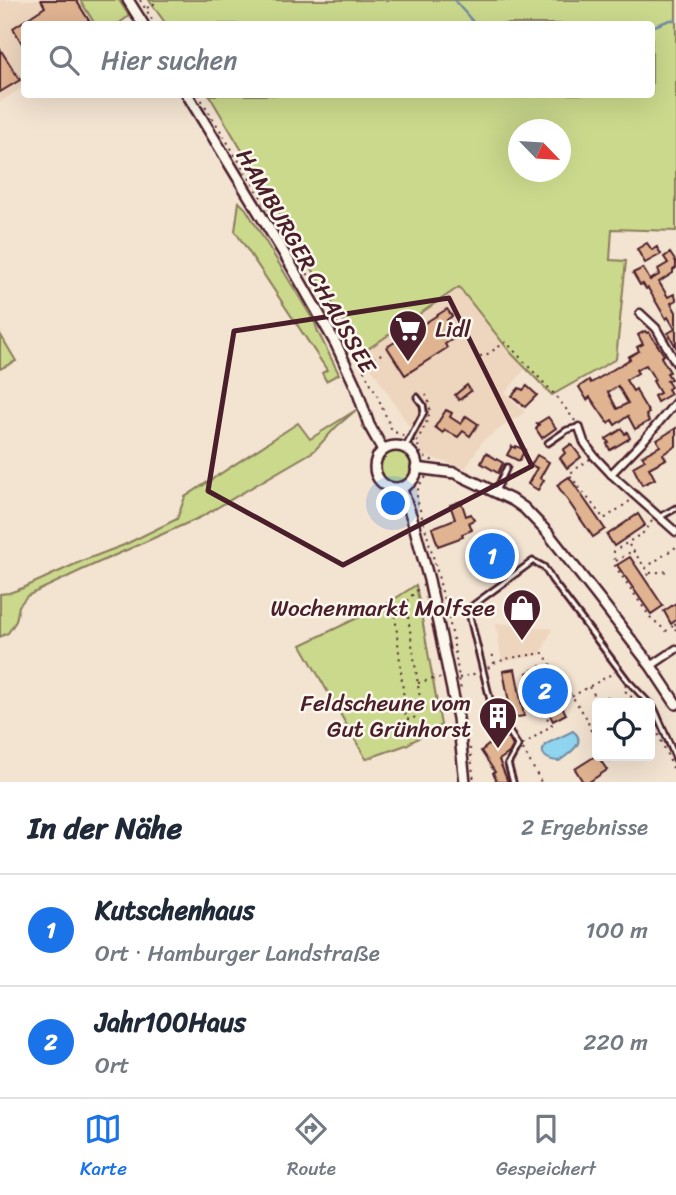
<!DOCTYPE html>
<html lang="de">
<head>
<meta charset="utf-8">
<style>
	:root { --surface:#fff; --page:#f6f6f7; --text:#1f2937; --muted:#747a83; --line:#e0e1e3; --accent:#1a73e8 }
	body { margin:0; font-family:Sriracha,sans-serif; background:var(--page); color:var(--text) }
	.controls { position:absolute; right:21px; bottom:21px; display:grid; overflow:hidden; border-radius:7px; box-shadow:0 7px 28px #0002 }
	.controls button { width:63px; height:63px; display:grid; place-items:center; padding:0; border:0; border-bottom:2px solid var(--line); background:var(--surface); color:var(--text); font:35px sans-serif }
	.compass { position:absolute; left:508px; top:119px; width:63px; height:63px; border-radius:50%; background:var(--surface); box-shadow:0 7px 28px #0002; rotate:115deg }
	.you { position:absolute; left:394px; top:504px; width:24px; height:24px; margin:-18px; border:5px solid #fff; border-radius:50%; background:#1a73e8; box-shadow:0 0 0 10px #1a73e833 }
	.badge { display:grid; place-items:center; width:46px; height:46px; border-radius:50%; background:var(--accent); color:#fff; font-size:23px; font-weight:700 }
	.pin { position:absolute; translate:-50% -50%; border:4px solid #fff; box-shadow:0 2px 7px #0006 }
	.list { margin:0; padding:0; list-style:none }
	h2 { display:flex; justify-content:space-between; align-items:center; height:91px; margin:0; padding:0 28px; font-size:30px }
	h2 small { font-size:23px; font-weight:400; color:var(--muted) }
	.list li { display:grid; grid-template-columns:46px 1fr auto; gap:21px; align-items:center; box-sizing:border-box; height:112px; padding:0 28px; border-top:2px solid var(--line) }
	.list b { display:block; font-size:26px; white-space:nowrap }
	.list p { margin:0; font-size:23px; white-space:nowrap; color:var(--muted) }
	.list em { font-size:23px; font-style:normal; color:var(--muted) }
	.icon { flex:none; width:38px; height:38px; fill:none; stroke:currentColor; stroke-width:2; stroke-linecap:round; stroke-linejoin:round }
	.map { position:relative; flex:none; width:676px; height:782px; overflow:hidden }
	.search { position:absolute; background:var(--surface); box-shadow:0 7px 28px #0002; left:21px; right:21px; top:21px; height:77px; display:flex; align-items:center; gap:18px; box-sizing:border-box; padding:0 24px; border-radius:7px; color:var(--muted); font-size:26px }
	.sheet { height:315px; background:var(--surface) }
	nav { display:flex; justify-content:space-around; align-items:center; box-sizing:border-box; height:98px; border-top:2px solid var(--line); background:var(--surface); font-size:19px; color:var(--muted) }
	nav a { display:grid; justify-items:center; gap:4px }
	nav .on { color:var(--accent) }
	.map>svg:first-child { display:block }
</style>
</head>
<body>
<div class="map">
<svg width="676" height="782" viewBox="0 0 676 782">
	<rect width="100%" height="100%" fill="#f3e3d1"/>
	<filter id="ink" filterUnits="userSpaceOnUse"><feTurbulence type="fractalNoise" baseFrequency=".0143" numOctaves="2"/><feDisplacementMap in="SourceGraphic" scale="14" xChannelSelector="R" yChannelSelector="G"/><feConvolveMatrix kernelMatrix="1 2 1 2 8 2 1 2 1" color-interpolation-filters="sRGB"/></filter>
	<g filter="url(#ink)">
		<g fill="#edd5be">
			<polygon points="0,0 80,0 95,24 24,24 24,86 0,102"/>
			<polygon points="459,287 499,338 526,368 505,393 525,412 483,440 466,468 422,455 419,442 362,353"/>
			<polygon points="496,623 552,629 540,655 502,662"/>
		</g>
		<g fill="#cad98c" stroke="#8a7c5c" stroke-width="2" fill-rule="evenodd">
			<polygon points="80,0 119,0 129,16 118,24 95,24"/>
			<path d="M149,0H676V231L612,229L610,260L626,261L616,359L552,395L511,353L459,287L362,353L209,95L652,94V24H166ZM518,130H560V172H518Z"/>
			<polygon points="239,202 246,209 315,323 318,332 339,374 326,381 322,373 327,370 235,231"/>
			<polygon points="0,334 16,361 0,369"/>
			<polygon points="356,410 336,427 314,451 201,517 84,569 27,596 19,606 16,621 8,633 0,637 0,594 9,593 23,588 82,561 124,545 177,519 185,497 298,423 310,439"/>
			<circle cx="395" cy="467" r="16"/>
			<polygon points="416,585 441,725 406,745 366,759 301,645 387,604"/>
		</g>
		<path fill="#8fd5f0" stroke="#738ca1" stroke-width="2" d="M573,731C588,742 569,754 559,761C549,761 537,755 546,744Z"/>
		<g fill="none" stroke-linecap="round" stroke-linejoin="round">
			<g stroke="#738ca1" stroke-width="2.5">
				<polyline points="454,0 475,24"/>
				<polyline points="652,27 670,20 676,20"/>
			</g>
		</g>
		<g fill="#e0b391" stroke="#4a1f2b" stroke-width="2" fill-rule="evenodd">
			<polygon points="41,0 76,0 91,24 24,24 24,47 13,28 45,7"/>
			<polygon points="0,49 20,80 0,92"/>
			<polygon points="647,243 652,250 657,247 661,254 645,263 637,249"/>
			<polygon points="670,253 676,262 676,268 673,270 673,273 659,282 668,297 674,294 676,298 676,300 671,303 676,312 676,347 668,333 675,329 668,317 666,319 648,288 646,289 643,284 640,285 633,273 643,268 650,280 660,274 658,269 668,263 664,257"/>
			<polygon points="447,309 452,316 447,320 458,336 445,344 447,348 405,375 387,347"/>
			<path d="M645,331L647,333L649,332L664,355L661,357L670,372L667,373L671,379L667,381L671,387L668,389L671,394L657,402L654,396L660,393L653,381L655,380L646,365L636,370L638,373L626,380L633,391L636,389L640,398L649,413L646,415L649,421L635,429L628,416L615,425L612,420L608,423L590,397L587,400L579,387L589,380L591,383L630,359L628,357L639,351L637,347L643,344L638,335ZM618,386L628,403L617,409L608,392Z"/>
			<polygon points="467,385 471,391 459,400 455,395"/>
			<polygon points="527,386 537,395 525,407 512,396 519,388 523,390"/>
			<polygon points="446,410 452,413 450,417 461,424 466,416 478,424 470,436 463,431 458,437 445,430 443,433 435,427"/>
			<polygon points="548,417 556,428 542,438 536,429 539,425 537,424"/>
			<polygon points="676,428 676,446 663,454 666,459 649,468 655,479 642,485 633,467 645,460 642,456 660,446 657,440"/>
			<polygon points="622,429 625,434 627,432 630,438 610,450 607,444 609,443 606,439"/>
			<polygon points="571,444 581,457 567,468 560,458 565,453 563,450"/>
			<polygon points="512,446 515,448 516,446 525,450 519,461 507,455"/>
			<polygon points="486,453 503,463 498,473 481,463"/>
			<polygon points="537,455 549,462 540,478 544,480 538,490 528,484 537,468 531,465"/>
			<polygon points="569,477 605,529 593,537 557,485"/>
			<polygon points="461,501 466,516 471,514 474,520 469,522 472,530 462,534 463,537 438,546 432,528 455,519 450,505"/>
			<polygon points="638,514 645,525 614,546 607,535"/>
			<polygon points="500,542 508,552 482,572 474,562"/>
			<polygon points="630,557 663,606 651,614 617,565"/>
			<polygon points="676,603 676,620 671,624 664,611"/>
			<polygon points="540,666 566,714 553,721 527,673"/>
			<polygon points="515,669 524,716 512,718 503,671"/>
			<polygon points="505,732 513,746 509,753 499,760 508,782 497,782 493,773 495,772 481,751"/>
			<polygon points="597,755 607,770 589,782 583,782 575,769"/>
		</g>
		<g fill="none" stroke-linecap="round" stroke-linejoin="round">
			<defs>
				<g id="service">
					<polyline points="548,443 567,430 579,427"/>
					<polyline points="405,448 424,412 423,405 417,397"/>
					<polyline points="496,491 507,467"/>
					<polyline points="660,517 676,508"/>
					<polyline points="650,704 655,710 676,759"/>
					<polyline points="513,782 508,764 518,746 507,728 497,728 468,609 533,561 544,567 552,580 628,681 649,703"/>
				</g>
				<g id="minor">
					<polyline points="640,313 656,328 676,363"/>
					<polyline points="579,427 584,442 594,456 611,474 676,532"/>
					<polyline points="611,474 644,440 676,402"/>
					<polyline points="651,666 676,649"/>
				</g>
				<g id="secondary">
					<polyline points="128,0 143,24"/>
					<polyline points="187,94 288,260 336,344 356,387 369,425 383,450"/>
					<circle cx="396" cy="467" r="21"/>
					<polyline points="416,468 455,473 514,501 524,508 547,532 598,597 651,666 676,704"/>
					<polyline points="401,487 412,518 429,580 458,718 465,782"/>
				</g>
			</defs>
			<use href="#service" stroke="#4a1f2b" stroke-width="9"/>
			<use href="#minor" stroke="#4a1f2b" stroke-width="11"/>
			<use href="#secondary" stroke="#4a1f2b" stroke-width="14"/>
			<g stroke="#4a1f2b" stroke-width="2" stroke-dasharray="2 5" stroke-linecap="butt">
				<polyline points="140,0 155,24"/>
				<polyline points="147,8 157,2 156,0"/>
				<polyline points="198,94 342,330 376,393 391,428 395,432 405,437"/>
				<polyline points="480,356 486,355 506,342 557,397 575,421"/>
				<polyline points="361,365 385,352"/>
				<polyline points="413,441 417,443 422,456 436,462"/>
				<path d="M417,442C424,425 436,413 426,395"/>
				<polyline points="590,459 569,474 604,519 630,501"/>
				<path d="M426,477C419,484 417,489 417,499L436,567L452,633L461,691"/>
				<polyline points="652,521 643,533 614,551 615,566 650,617 666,631 673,626"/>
				<polyline points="629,545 649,573 647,579"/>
				<polyline points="496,561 505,575"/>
				<polyline points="616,561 632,551"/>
				<polyline points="645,568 676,547"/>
				<polyline points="650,573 670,571"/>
				<polyline points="423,585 416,591 395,614 406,719 411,720 431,705 445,703"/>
				<polyline points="406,603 422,712"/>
				<polyline points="676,624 673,626 676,630"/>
				<polyline points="494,663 510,658 543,653 586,717 597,747"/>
				<polyline points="488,668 494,663 492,651"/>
				<polyline points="459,678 477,673"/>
				<polyline points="418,683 436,678 443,678"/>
				<polyline points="626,685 624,690 638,703"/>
				<polyline points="589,687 600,703 611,694"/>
				<polyline points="558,699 573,696 615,672"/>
				<polyline points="650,715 676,775"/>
				<polyline points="523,745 552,725 541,709 545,706"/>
				<polyline points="470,748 474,782"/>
				<polyline points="523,749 541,782"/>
				<polyline points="603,756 607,760 610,761 617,756"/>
			</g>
			<use href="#service" stroke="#fbf7ec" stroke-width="3.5"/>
			<use href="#minor" stroke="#fbf7ec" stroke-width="6"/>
			<use href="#secondary" stroke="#fbf7ec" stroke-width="9"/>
		</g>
	</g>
	<path fill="none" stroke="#4a1f2b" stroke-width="5" stroke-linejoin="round" d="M449,298L532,466L343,565L208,491L234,331Z"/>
	<defs>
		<symbol id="supermarket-pin" viewBox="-11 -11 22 30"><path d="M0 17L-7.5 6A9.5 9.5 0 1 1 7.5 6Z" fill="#4a1f2b" stroke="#fbf7ec"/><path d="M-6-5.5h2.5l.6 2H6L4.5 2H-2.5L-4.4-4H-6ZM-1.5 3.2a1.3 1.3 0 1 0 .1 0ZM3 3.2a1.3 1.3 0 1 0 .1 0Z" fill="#fff"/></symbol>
		<symbol id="shop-pin" viewBox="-11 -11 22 30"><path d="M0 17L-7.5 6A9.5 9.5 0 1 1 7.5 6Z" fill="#4a1f2b" stroke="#fbf7ec"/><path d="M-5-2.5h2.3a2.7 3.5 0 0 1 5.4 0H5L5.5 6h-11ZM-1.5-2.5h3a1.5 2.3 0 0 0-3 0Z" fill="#fff"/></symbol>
		<symbol id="building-pin" viewBox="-11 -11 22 30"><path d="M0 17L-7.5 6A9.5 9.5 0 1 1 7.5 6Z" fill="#4a1f2b" stroke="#fbf7ec"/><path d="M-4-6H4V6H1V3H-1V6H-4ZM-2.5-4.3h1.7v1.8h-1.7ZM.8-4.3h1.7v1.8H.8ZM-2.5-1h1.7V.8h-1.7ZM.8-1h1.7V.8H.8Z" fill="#fff"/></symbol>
	</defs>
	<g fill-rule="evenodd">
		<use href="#supermarket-pin" x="386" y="307" width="44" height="60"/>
		<use href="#shop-pin" x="500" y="586" width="44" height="60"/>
		<use href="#building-pin" x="476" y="694" width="44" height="60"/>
	</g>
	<g text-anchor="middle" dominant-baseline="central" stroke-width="5" stroke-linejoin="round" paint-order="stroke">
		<g font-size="23" fill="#4a1f2b" stroke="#fbf7ec">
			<text transform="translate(306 261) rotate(60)">HAMBURGER CHAUSSEE</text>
		</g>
		<g font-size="23" fill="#4a1f2b" stroke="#fbf7ec" text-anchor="end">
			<text x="435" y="329" text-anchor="start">Lidl</text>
			<text x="495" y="608">Wochenmarkt Molfsee</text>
			<text x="471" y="703">Feldscheune vom<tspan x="471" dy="26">Gut Grünhorst</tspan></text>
		</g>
	</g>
</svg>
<div class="controls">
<button><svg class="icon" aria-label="locate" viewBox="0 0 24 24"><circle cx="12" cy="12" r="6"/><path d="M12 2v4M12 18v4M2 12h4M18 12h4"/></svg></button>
</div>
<svg class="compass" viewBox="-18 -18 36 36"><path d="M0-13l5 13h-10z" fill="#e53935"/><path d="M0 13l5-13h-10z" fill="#747a83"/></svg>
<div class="you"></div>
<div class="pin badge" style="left:492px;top:556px">1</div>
<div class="pin badge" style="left:545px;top:691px">2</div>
<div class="search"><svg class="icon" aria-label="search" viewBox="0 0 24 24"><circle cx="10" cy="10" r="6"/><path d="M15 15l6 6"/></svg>Hier suchen</div>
</div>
<section class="sheet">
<h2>In der Nähe<small>2 Ergebnisse</small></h2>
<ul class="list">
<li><span class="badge">1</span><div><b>Kutschenhaus</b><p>Ort · Hamburger Landstraße</p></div><em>100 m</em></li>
<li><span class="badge">2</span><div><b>Jahr100Haus</b><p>Ort</p></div><em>220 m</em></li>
</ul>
</section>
<nav>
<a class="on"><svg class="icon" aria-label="map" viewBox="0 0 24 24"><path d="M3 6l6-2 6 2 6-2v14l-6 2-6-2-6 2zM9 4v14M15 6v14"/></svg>Karte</a>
<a><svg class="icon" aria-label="directions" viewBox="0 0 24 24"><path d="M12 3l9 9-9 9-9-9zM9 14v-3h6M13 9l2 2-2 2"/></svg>Route</a>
<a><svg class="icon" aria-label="saved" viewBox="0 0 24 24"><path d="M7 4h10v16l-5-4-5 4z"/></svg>Gespeichert</a>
</nav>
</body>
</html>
